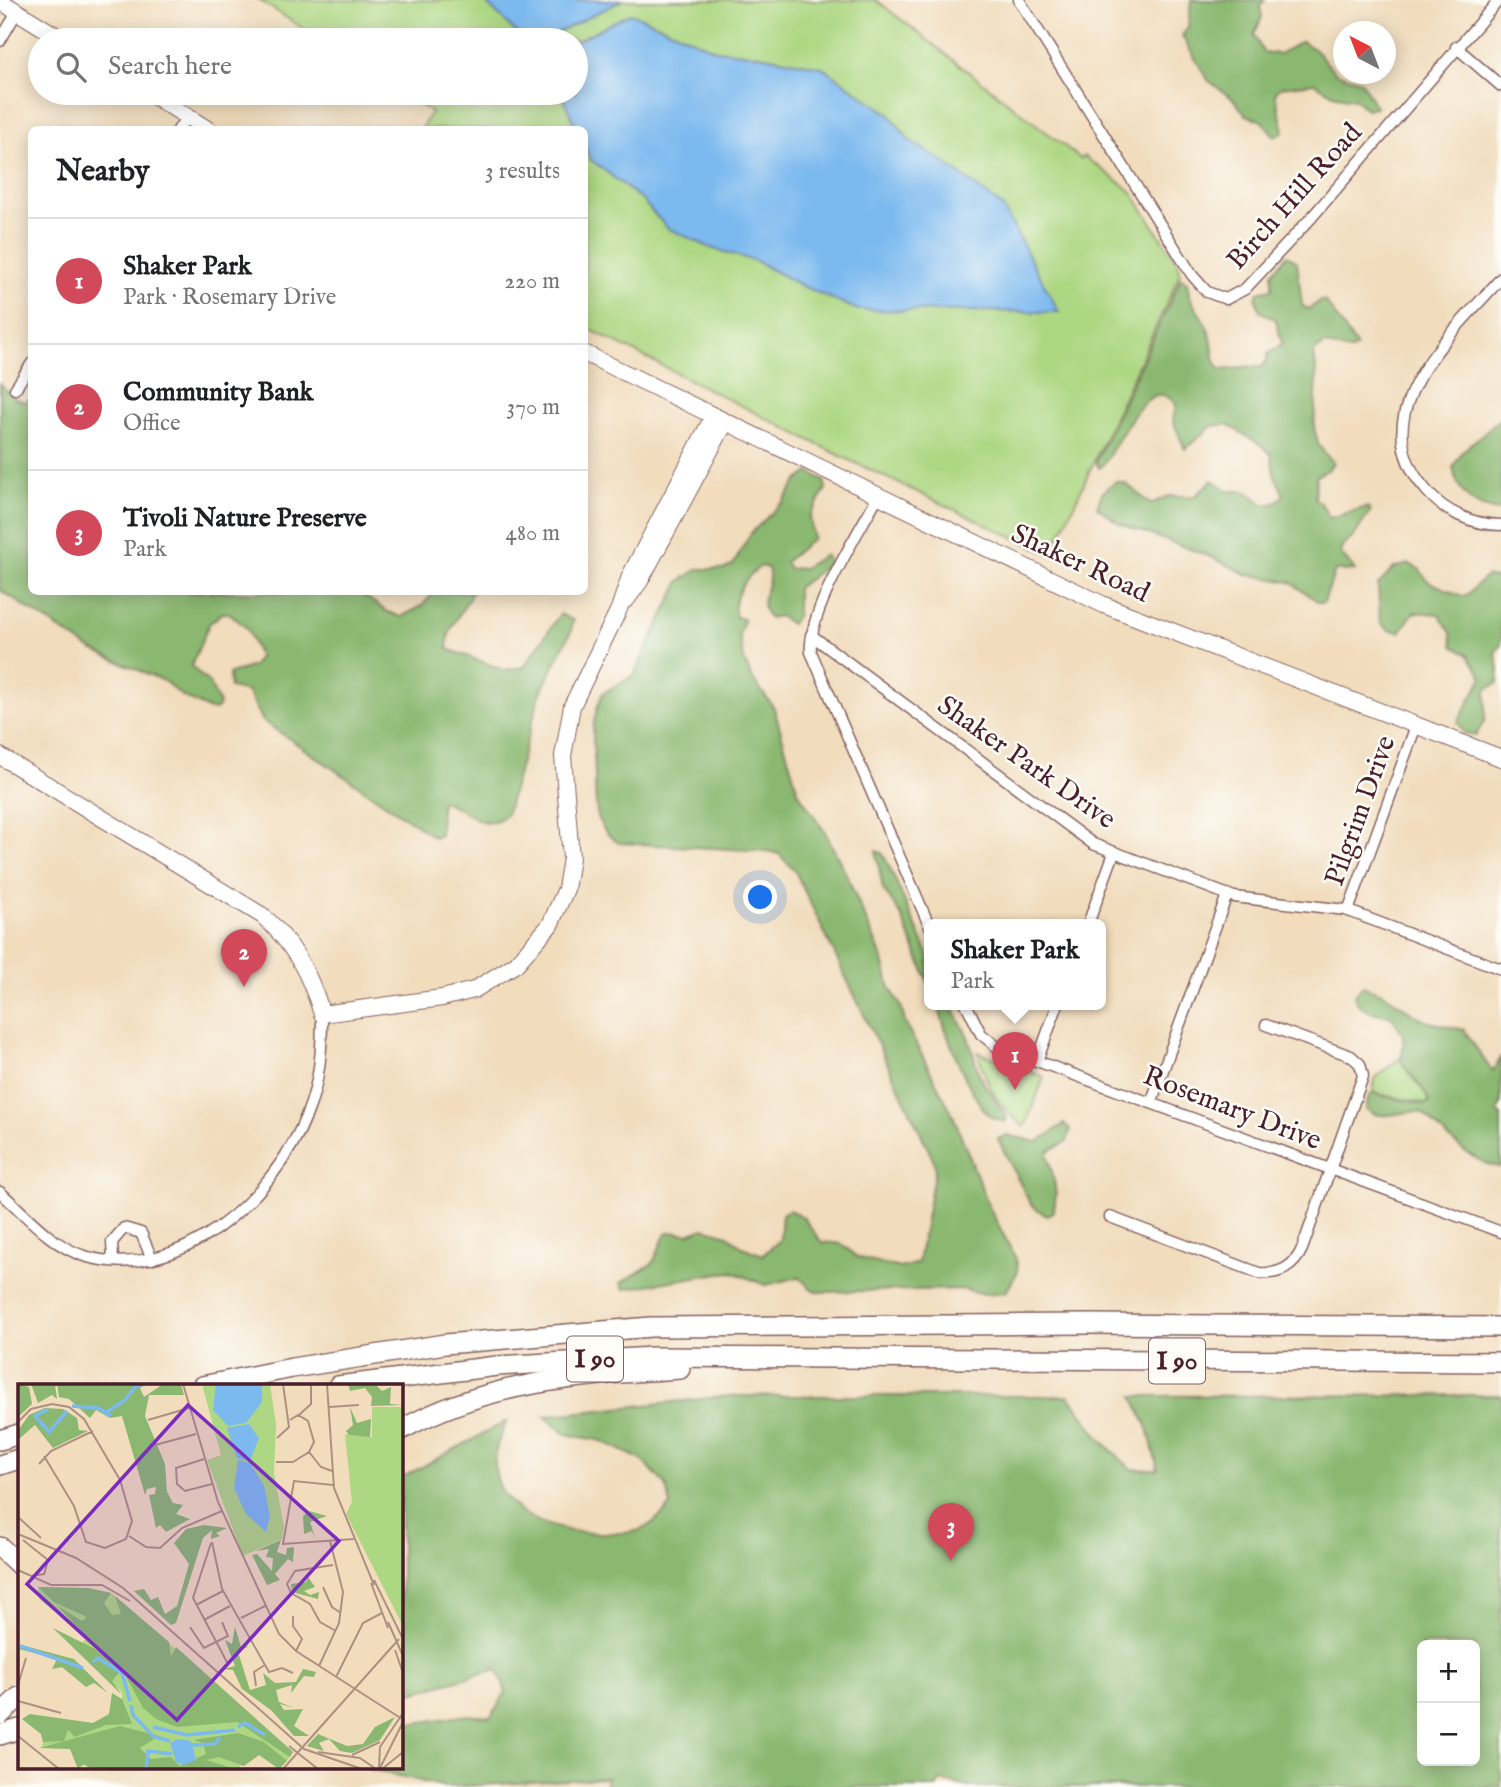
<!DOCTYPE html>
<html lang="en">
<head>
<meta charset="utf-8">
<style>
	:root { --surface:#fff; --page:#f2f2f2; --text:#202124; --muted:#757577; --line:#e0e0e0; --accent:#d1495b }
	body { margin:0; font-family:"IM FELL English",serif; background:var(--page); color:var(--text) }
	.controls { position:absolute; right:21px; bottom:21px; display:grid; overflow:hidden; border-radius:10px; box-shadow:0 4px 18px #0003 }
	.controls button { width:63px; height:63px; display:grid; place-items:center; padding:0; border:0; border-bottom:2px solid var(--line); background:var(--surface); color:var(--text); font:35px sans-serif }
	.compass { position:absolute; left:1333px; top:21px; width:63px; height:63px; border-radius:50%; background:var(--surface); box-shadow:0 4px 18px #0003; rotate:318deg }
	.you { position:absolute; left:761px; top:898px; width:24px; height:24px; margin:-18px; border:5px solid #fff; border-radius:50%; background:#1a73e8; box-shadow:0 0 0 10px #1a73e833 }
	.badge { display:grid; place-items:center; width:46px; height:46px; border-radius:50%; background:var(--accent); color:#fff; font-size:23px; font-weight:700 }
	.pin { position:absolute; translate:-50% -58px; filter:drop-shadow(0 2px 4px #0008) }
	.pin::after { content:''; position:absolute; top:37px; width:24px; height:21px; background:inherit; clip-path:polygon(0 0,100% 0,50% 100%) }
	.popup { position:absolute; left:924px; top:919px; width:182px; height:91px; box-sizing:border-box; display:grid; place-content:center; border-radius:10px; background:var(--surface); filter:drop-shadow(0 2px 5px #0005); font-size:23px; white-space:nowrap; color:var(--muted) }
	.popup b { font-size:26px; color:var(--text) }
	.popup::after { content:''; position:absolute; left:50%; top:100%; margin-left:-14px; border:14px solid transparent; border-top-color:var(--surface) }
	.list { margin:0; padding:0; list-style:none }
	h2 { display:flex; justify-content:space-between; align-items:center; height:91px; margin:0; padding:0 28px; font-size:30px }
	h2 small { font-size:23px; font-weight:400; color:var(--muted) }
	.list li { display:grid; grid-template-columns:46px 1fr auto; gap:21px; align-items:center; box-sizing:border-box; height:126px; padding:0 28px; border-top:2px solid var(--line) }
	.list b { display:block; font-size:26px; white-space:nowrap }
	.list p { margin:0; font-size:23px; white-space:nowrap; color:var(--muted) }
	.list em { font-size:23px; font-style:normal; color:var(--muted) }
	.icon { flex:none; width:38px; height:38px; fill:none; stroke:currentColor; stroke-width:2; stroke-linecap:round; stroke-linejoin:round }
	.map { position:relative; flex:none; width:1501px; height:1787px; overflow:hidden }
	.search { position:absolute; background:var(--surface); box-shadow:0 4px 18px #0003; left:28px; top:28px; width:560px; height:77px; display:flex; align-items:center; gap:18px; box-sizing:border-box; padding:0 24px; border-radius:38px; color:var(--muted); font-size:26px }
	.panel { position:absolute; background:var(--surface); box-shadow:0 4px 18px #0003; left:28px; top:126px; width:560px; height:469px; border-radius:10px }
	.map>svg:first-child { display:block }
</style>
</head>
<body>
<div class="map">
<svg width="1501" height="1787" viewBox="0 0 1501 1787">
	<rect width="100%" height="100%" fill="#fdfcf7"/>
	<filter id="ink" filterUnits="userSpaceOnUse"><feTurbulence type="fractalNoise" baseFrequency=".0143" numOctaves="2"/><feDisplacementMap in="SourceGraphic" scale="14" xChannelSelector="R" yChannelSelector="G"/><feConvolveMatrix kernelMatrix="1 2 1 2 8 2 1 2 1" color-interpolation-filters="sRGB"/></filter>
	<filter id="wash" filterUnits="userSpaceOnUse"><feTurbulence type="fractalNoise" baseFrequency=".00686" numOctaves="4" result="noise"/><feDisplacementMap in="SourceGraphic" scale="28" xChannelSelector="R" yChannelSelector="G"/><feGaussianBlur stdDeviation="1.57" result="paint"/><feColorMatrix in="noise" values="0 0 0 0 0 0 0 0 0 0 0 0 0 0 0 0 0 1.4 0 .05"/><feComposite in="paint" operator="in"/></filter>
	<g filter="url(#wash)">
		<rect width="100%" height="100%" fill="#f1dcbc"/>
		<g fill="#add782" stroke="#7c7b56" stroke-width="2">
			<polygon points="259,0 876,0 1081,159 1084,156 1131,191 1179,265 1180,274 1051,555 847,459 585,327 584,130 421,129 431,112 402,93 576,93 576,40 321,40"/>
			<path d="M978,1052L1044,1077L1025,1127C997,1107 986,1084 978,1052Z"/>
			<path d="M1401,1057C1406,1073 1430,1091 1428,1104L1373,1093L1375,1079Z"/>
		</g>
		<g fill="#8ab870" stroke="#6a6c4e" stroke-width="2" fill-rule="evenodd">
			<polygon points="1191,0 1265,0 1260,6 1262,17 1254,35 1263,52 1279,54 1302,41 1315,50 1336,73 1361,81 1376,107 1366,109 1355,99 1337,96 1314,83 1281,87 1275,93 1284,131 1275,137 1262,121 1246,115 1234,100 1208,80 1182,36 1188,27"/>
			<path d="M1287,255L1297,262L1302,306L1309,309L1320,301H1325L1357,347L1349,351L1325,344L1314,352L1317,378L1314,428L1319,446L1333,462L1329,469L1316,476L1315,499L1321,503L1329,518L1367,507L1371,510L1354,536L1341,548V554L1355,570L1335,571L1324,602L1320,603L1290,582L1246,574L1211,557L1119,523L1097,507L1102,493L1116,481L1126,484L1151,504L1169,496H1195L1212,480L1228,491H1246L1265,505L1275,503L1284,495L1274,474L1271,454L1262,446L1227,424L1212,426L1185,449L1173,421L1176,405C1148,366 1116,450 1102,466L1099,468L1096,461L1181,278L1187,282C1189,306 1201,311 1209,332C1215,345 1210,358 1220,369C1234,372 1244,363 1260,368L1266,362L1268,354L1282,344L1276,320L1260,311L1256,299L1258,292L1272,289V273Z"/>
			<path d="M0,384L14,398L25,402L31,398L32,592H359L386,611L401,617L422,606L434,592H472C465,610 444,629 448,649L504,670L524,667L560,614L573,620L571,631L540,694L506,815C480,835 464,805 441,801L440,835L434,837L263,721L248,692L230,688L229,674L253,666L259,657L247,628L229,613H222L209,624L191,666L210,684L219,703L217,709L210,710L182,696L164,681L92,650L0,590Z"/>
			<path d="M1501,418V511C1475,510 1457,493 1453,467L1463,451Z"/>
			<path d="M810,472L824,480L826,489L810,516L813,538L785,562L789,569L803,568L825,555L830,563L797,588V615L791,624L779,616L769,618C754,600 774,586 768,568L761,566C746,576 730,598 736,617L744,619L739,635L744,660L752,678L774,708L798,792L825,832L846,874L882,957L890,988L901,1006L905,1023L952,1113L990,1209L1016,1259L1018,1271L1006,1292L985,1294L962,1289L820,1292L811,1289L799,1277L766,1285L733,1272L720,1273L624,1289L621,1283L653,1263L665,1235L670,1232L688,1234L704,1228L728,1235L742,1247L763,1255L780,1240L782,1214L789,1210L803,1217L821,1242L842,1244L857,1257L900,1268L918,1263L935,1169L934,1161L795,871L779,854L767,851L619,843C593,828 596,806 595,780C595,744 587,729 603,693L634,675L680,581L698,569H724L733,565L751,533L783,502L798,480Z"/>
			<polygon points="1409,564 1419,569 1429,582 1462,596 1467,595 1486,576 1501,579 1501,645 1495,652 1499,669 1498,683 1486,690 1485,720 1476,735 1464,733 1458,722 1483,677 1467,654 1453,646 1451,633 1439,614 1414,612 1400,632 1389,630 1380,622 1378,585 1394,568"/>
			<polygon points="876,851 882,853 888,864 929,956 929,984 901,915 883,889"/>
			<path d="M1362,986L1384,994L1425,1021L1464,1030L1491,1070H1494L1501,1056V1104L1497,1112L1501,1116V1167C1478,1165 1452,1142 1436,1126C1430,1121 1427,1114 1419,1112C1402,1109 1382,1123 1366,1109L1369,1096L1373,1093C1390,1099 1407,1100 1425,1104L1429,1102C1425,1086 1408,1076 1401,1060C1405,1036 1406,1036 1390,1015C1375,1013 1359,1012 1354,996Z"/>
			<path d="M938,1004H951L968,1037L980,1077L1007,1118L1005,1122C1000,1120 993,1119 990,1116C970,1098 944,1030 938,1004Z"/>
			<path d="M1064,1124L1070,1129L1067,1141L1047,1152C1051,1172 1060,1191 1053,1212L1046,1216L1030,1203L998,1139L1007,1135L1038,1142Z"/>
			<path d="M1501,1395V1787H969L940,1780L937,1787H605L607,1778L446,1787L366,1768H401V1725L469,1715L491,1717L506,1692L497,1669L401,1696V1478L507,1421C503,1430 497,1441 496,1451C486,1511 551,1533 598,1533C613,1533 633,1535 646,1527C655,1522 663,1513 671,1506L666,1485L642,1460L602,1441L566,1434L544,1416L728,1396H1069L1102,1441L1131,1469L1158,1470L1148,1428L1133,1396ZM1422,1645H1475V1761H1422Z"/>
		</g>
		<g fill="#7cb9ef" stroke="#636c8d" stroke-width="2">
			<polygon points="483,0 621,0 621,1 544,40 524,40"/>
			<polygon points="631,13 716,50 760,55 822,67 889,114 909,140 941,160 1002,206 1059,312 858,310 800,285 756,261 711,248 667,228 641,199 590,159 585,147 584,130 577,129 561,93 576,93 576,41"/>
		</g>
	</g>
	<g filter="url(#ink)">
		<g fill="none" stroke-linecap="round" stroke-linejoin="round">
			<defs>
				<g id="street">
					<polyline points="1019,0 1192,275 1207,292 1226,299 1245,289 1312,217 1499,0"/>
					<polyline points="0,41 17,12"/>
					<polyline points="1456,47 1501,86"/>
					<polyline points="178,130 187,116"/>
					<path d="M1501,278C1453,334 1358,413 1426,490C1444,512 1473,525 1501,525"/>
					<polyline points="15,389 32,363"/>
					<path d="M878,496C858,534 807,612 811,652L929,925"/>
					<polyline points="811,635 1093,844 1234,897 1346,910 1501,969"/>
					<polyline points="1348,911 1416,726"/>
					<polyline points="1088,924 1114,853"/>
					<polyline points="966,1004 981,1034 996,1046 1501,1232"/>
					<polyline points="1037,1061 1058,1004"/>
					<polyline points="1151,1103 1227,895"/>
					<path d="M0,1192C25,1214 52,1246 84,1256C180,1285 274,1197 307,1114C320,1082 322,1048 322,1014"/>
					<path d="M1110,1217L1259,1273C1279,1275 1294,1267 1302,1249L1363,1076L1360,1064L1351,1056L1266,1025"/>
					<polyline points="113,1260 112,1242 124,1228 141,1233 152,1259"/>
				</g>
				<g id="secondary">
					<polyline points="0,1 63,40"/>
					<polyline points="149,93 209,130"/>
					<polyline points="584,353 1104,605 1501,758"/>
					<polyline points="627,599 640,581 725,423"/>
					<path d="M0,756L263,916C294,944 310,974 322,1014L442,998L474,990L516,964L550,925L566,889L571,858L563,756L572,706L619,609L630,576L713,417"/>
				</g>
				<g id="highway">
					<polyline points="202,1386 292,1368 445,1344 651,1327 1089,1324 1501,1327"/>
					<polyline points="338,1386 497,1366 653,1357 1501,1362"/>
					<path d="M401,1430C488,1381 583,1375 680,1369"/>
					<polyline points="0,1440 19,1434"/>
					<polyline points="0,1465 19,1459"/>
					<polyline points="0,1547 19,1565"/>
					<polyline points="0,1715 19,1697"/>
					<polyline points="0,1735 19,1729"/>
				</g>
			</defs>
			<use href="#street" stroke="#84615e" stroke-width="13"/>
			<use href="#secondary" stroke="#84615e" stroke-width="18"/>
			<use href="#highway" stroke="#84615e" stroke-width="22"/>
			<use href="#street" stroke="#fff" stroke-width="10"/>
			<use href="#secondary" stroke="#fff" stroke-width="16"/>
			<use href="#highway" stroke="#fff" stroke-width="19"/>
		</g>
	</g>
	<g text-anchor="middle" dominant-baseline="central" stroke-width="5" stroke-linejoin="round" paint-order="stroke">
		<g fill="#fdfcf7" stroke="#806168" stroke-width="2">
			<rect x="567" y="1336.5" width="56" height="45" rx="5"/>
			<rect x="1149" y="1338.5" width="56" height="45" rx="5"/>
		</g>
		<g font-size="26" font-weight="bold" fill="#4a1f2b">
			<text x="595" y="1359">I 90</text>
			<text x="1177" y="1361">I 90</text>
		</g>
		<g font-size="28" fill="#4a1f2b" stroke="#fdfcf7">
			<text transform="translate(1295 197) rotate(-48)">Birch Hill Road</text>
			<text transform="translate(1080 564) rotate(25)">Shaker Road</text>
			<text transform="translate(1026 763) rotate(35)">Shaker Park Drive</text>
			<text transform="translate(1361 811) rotate(-70)">Pilgrim Drive</text>
			<text transform="translate(1232 1109) rotate(21)">Rosemary Drive</text>
		</g>
	</g>
	<g transform="translate(18 1384)">
		<rect width="385" height="385" fill="#f1dcbc"/>
		<path d="M184,0H252L258,40L256,89L266,143L264,155L225,172L189,76L203,71ZM354,23H385V242L328,130L334,118L327,50L354,53ZM20,203L70,204L93,209L275,368L269,377L247,369L232,370L220,385H74L58,378L52,365L24,363L25,358L45,355L50,346H71L104,321V308L35,244L62,260L70,254L21,215Z" fill="#add782"/>
		<path d="M0,0L11,3L14,20L0,33ZM13,0H37L39,15L34,11L20,19ZM39,0H129L122,4L126,13L145,0H163L166,11H131L127,32L147,80L149,108L155,119L165,121L158,130L172,135L148,148L142,141L138,144L131,111L137,110L138,103L129,105L127,111L104,32L92,34L78,26L72,34L51,15L41,13ZM330,0L358,1L364,7L373,3L372,20L385,21L353,22L354,13L347,4L332,7ZM332,23L339,39L353,35L352,53L331,51L328,47L335,41ZM27,24L45,25L59,34L61,46L70,47L35,64L17,41L1,55V45L11,31ZM291,127L309,132L292,138L298,156L294,147L286,150L285,132ZM186,141L209,144L198,149L202,152L193,155L194,146L185,154L158,239L153,241L116,207L126,205L133,216L140,213L147,230L159,222L171,180L156,159L168,145ZM263,156L259,168L268,171L269,164L276,163L275,178L270,175L257,190L262,196L249,201L234,171L239,170L254,187L255,174L248,173L251,165L238,167ZM290,193L297,203L286,207L292,211L301,208L300,215L274,208L273,200L288,198ZM20,203L70,204L93,209L86,219L94,231L103,230L97,212L151,258L153,273L158,263L275,368L272,373L219,338L159,343L138,335L125,324L104,285L94,297L104,311L35,244L81,267L40,222L64,237L69,233L36,218ZM217,243L223,263L231,262L220,268L232,306L248,301L245,289L257,299L278,298L285,285L298,288L296,293L286,292L273,309L274,301L258,306L261,318L276,324L262,320L266,326L285,325L276,342L291,352H276L253,326L224,305L215,286L205,285L217,282L207,256L214,260ZM3,261L56,275L90,309L76,299L68,303L44,283L34,285L39,275L1,265ZM94,309L104,315L114,340L88,341L57,353L50,346L46,357L25,358L23,350L4,335L12,330L75,339L91,330ZM377,333L362,356L334,369L322,367L311,355L301,359L306,367L289,362L300,350L329,362L345,360L357,343ZM102,342L149,354L139,353L122,364L133,375L153,373L162,382L188,370L185,359L176,356L220,349L246,358L269,377L261,385L241,371L226,382L201,373L188,376L217,385H74L66,380L60,385L52,365L21,364Z" fill="#8ab870"/>
		<path d="M198,0H244V18L228,39L210,42L195,26ZM231,40L241,54L232,77L219,74L209,44ZM220,76L232,79L246,102L252,132L248,148L228,130L216,104ZM160,355L173,357L178,376L166,381L158,378L152,359Z" fill="#7cb9ef"/>
		<path fill="none" stroke="#7cb9ef" stroke-width="3.5" d="M54,22L80,24L93,32M30,25L17,32L31,48L49,27M87,29L107,16L119,1L123,2M2,262L65,284M75,278L80,274L104,289L112,317M113,321L115,331L136,353L152,357M135,343L169,351L217,346M220,343L227,339L247,351M174,361L197,360L202,353M128,385L130,367L154,370"/>
		<path fill="none" stroke="#ae9082" stroke-width="2" d="M165,0L200,118L261,250L278,267L384,335M309,0L316,104L356,201M311,23L341,21M281,31L293,20V0M130,36L171,24M272,36L280,31L290,37L296,58L291,68M0,38L13,25L34,20L51,23L66,35L102,96L114,137L108,155L87,164L68,158L56,122L26,72M259,54L271,43L265,0M137,61L178,50M186,75L158,84L159,100L167,107L194,100M258,78H275L291,68L303,83L314,87M21,80L33,67L75,47M315,101L276,97L265,160L336,155M0,133L23,154M0,150L58,174L105,204L286,365L344,385M111,152L128,163L142,164L164,144L204,127M5,156L30,176L26,190L13,192M194,158L204,205L251,288L264,284L275,289M193,159L175,214L210,280M315,181L277,187L269,200L273,209L292,220L302,238L318,247M0,186L33,201H84L112,217M356,196L385,255M353,199L370,244M305,203L314,223L323,229M178,221L205,207M275,232V242L284,255L278,267M223,234L247,222M186,236L212,222M370,238L385,272M172,243L186,264L210,252L204,238M377,266L385,289M301,282L321,239L325,208L312,157M318,293L345,239L364,229M0,301L8,274M238,302L236,288L247,281M0,317L43,329M0,352L41,385M271,362L300,385M300,368L342,374L358,385M334,371L362,358M362,384L385,338M265,385L381,255M361,385L362,363L385,329M364,385L385,368"/>
		<path fill="#7b2cbf" fill-opacity="0.15" stroke="#7b2cbf" stroke-width="3.5" d="M170,21L321,157L159,336L9,200Z"/>
		<rect width="385" height="385" fill="none" stroke="#4a1f2b" stroke-width="3.5"/>
	</g>
</svg>
<div class="controls">
<button>+</button>
<button>−</button>
</div>
<svg class="compass" viewBox="-18 -18 36 36"><path d="M0-13l5 13h-10z" fill="#e53935"/><path d="M0 13l5-13h-10z" fill="#757577"/></svg>
<div class="you"></div>
<div class="pin badge" style="left:1015px;top:1090px">1</div>
<div class="popup"><b>Shaker Park</b>Park</div>
<div class="pin badge" style="left:244px;top:987px">2</div>
<div class="pin badge" style="left:951px;top:1561px">3</div>
<div class="search"><svg class="icon" aria-label="search" viewBox="0 0 24 24"><circle cx="10" cy="10" r="6"/><path d="M15 15l6 6"/></svg>Search here</div>
<section class="panel">
<h2>Nearby<small>3 results</small></h2>
<ul class="list">
<li><span class="badge">1</span><div><b>Shaker Park</b><p>Park · Rosemary Drive</p></div><em>220 m</em></li>
<li><span class="badge">2</span><div><b>Community Bank</b><p>Office</p></div><em>370 m</em></li>
<li><span class="badge">3</span><div><b>Tivoli Nature Preserve</b><p>Park</p></div><em>480 m</em></li>
</ul>
</section>
</div>
</body>
</html>
